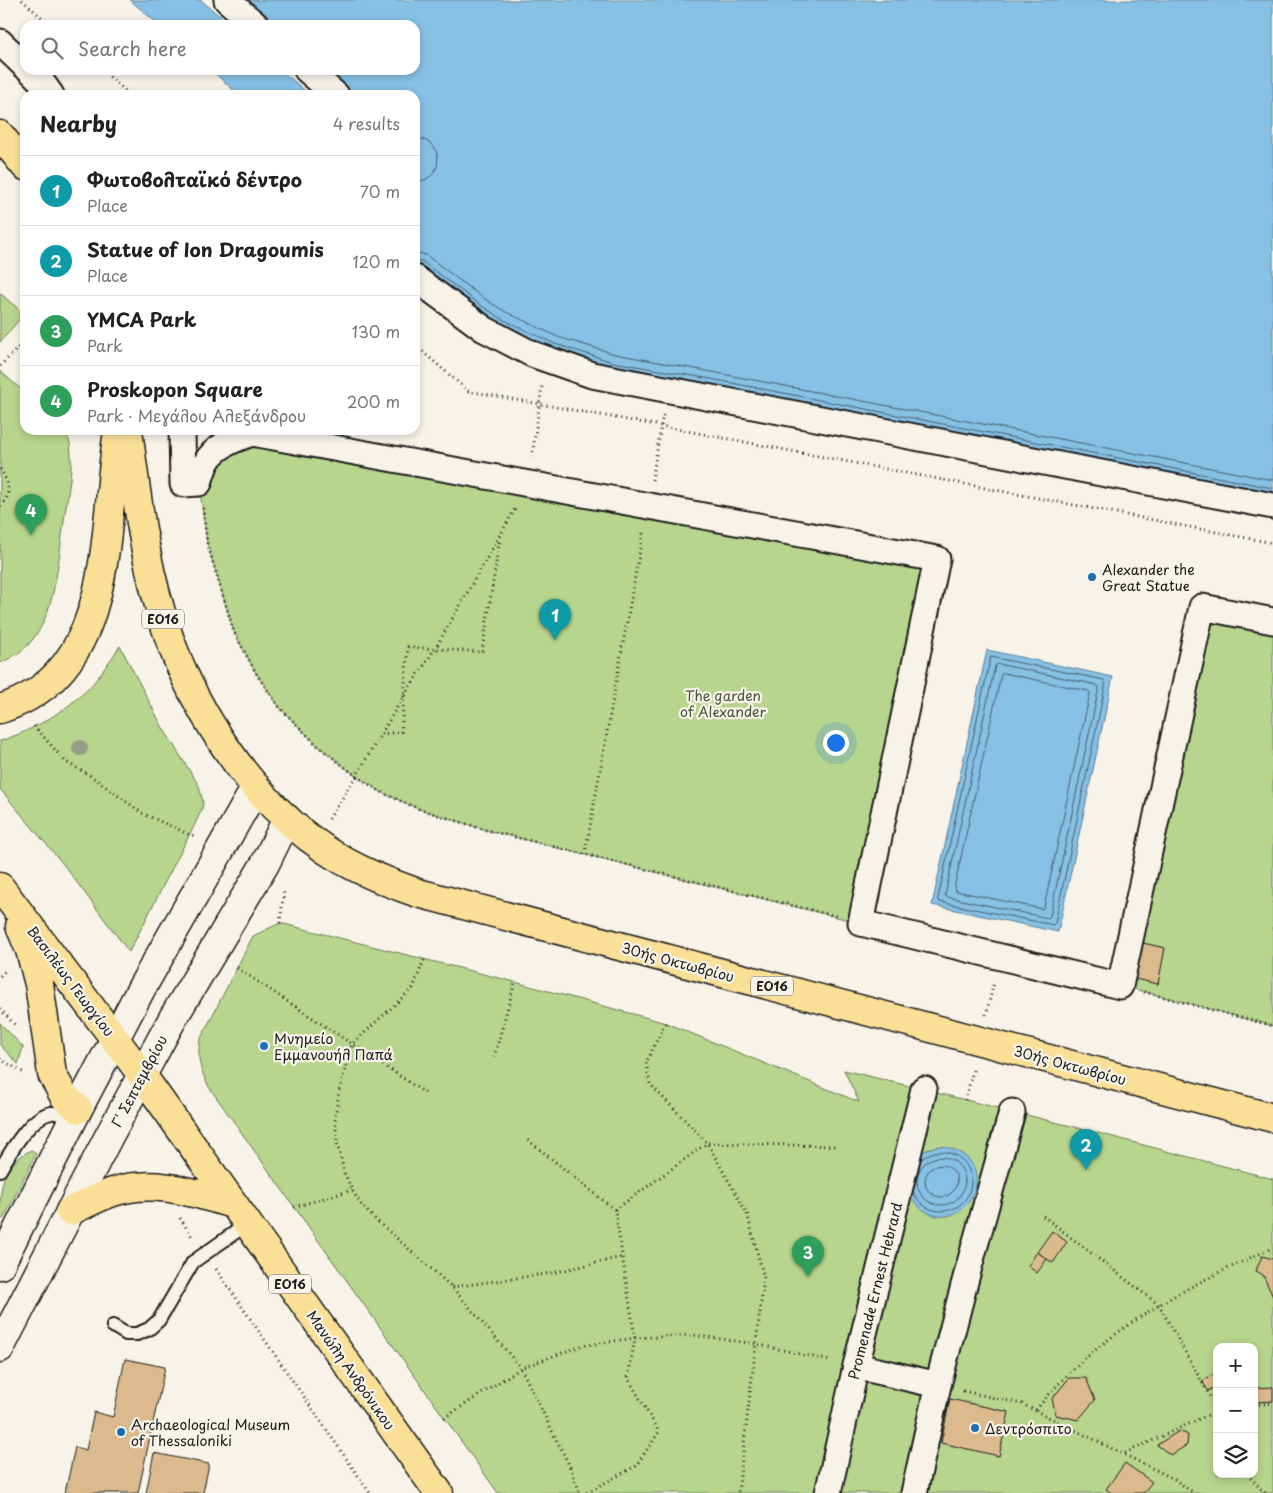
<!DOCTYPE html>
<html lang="en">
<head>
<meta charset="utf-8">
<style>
	:root { --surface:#fff; --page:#f6f6f6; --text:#222; --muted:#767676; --line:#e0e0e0; --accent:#111827 }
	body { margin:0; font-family:"Playpen Sans",sans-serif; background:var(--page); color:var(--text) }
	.controls { position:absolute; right:15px; bottom:15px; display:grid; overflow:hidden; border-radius:10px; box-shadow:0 2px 8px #0003 }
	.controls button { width:45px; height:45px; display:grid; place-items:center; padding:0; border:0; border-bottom:1px solid var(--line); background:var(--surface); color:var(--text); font:25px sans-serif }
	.you { position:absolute; left:835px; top:742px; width:18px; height:18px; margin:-12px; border:4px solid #fff; border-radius:50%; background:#1a73e8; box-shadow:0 0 0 8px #1a73e833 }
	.badge { display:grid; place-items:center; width:32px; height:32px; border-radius:50%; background:var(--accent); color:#fff; font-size:16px; font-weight:700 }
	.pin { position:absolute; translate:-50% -41px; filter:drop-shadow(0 1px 2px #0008) }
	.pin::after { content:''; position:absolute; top:26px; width:18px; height:15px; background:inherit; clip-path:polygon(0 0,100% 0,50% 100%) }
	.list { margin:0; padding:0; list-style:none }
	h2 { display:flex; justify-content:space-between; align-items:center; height:65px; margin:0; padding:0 20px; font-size:21px }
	h2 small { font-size:16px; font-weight:400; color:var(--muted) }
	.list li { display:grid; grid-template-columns:32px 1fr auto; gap:15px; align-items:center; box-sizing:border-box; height:70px; padding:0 20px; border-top:1px solid var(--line) }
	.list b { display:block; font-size:19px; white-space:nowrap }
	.list p { margin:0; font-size:16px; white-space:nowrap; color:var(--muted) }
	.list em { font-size:16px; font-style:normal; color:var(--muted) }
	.icon { flex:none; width:28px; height:28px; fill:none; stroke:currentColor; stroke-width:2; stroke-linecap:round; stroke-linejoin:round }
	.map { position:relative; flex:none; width:1273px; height:1493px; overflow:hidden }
	.search { position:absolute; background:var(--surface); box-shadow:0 2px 8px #0003; left:20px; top:20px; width:400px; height:55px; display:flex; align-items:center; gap:12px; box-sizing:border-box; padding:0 18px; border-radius:15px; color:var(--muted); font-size:19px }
	.panel { position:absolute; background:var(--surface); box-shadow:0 2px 8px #0003; left:20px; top:90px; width:400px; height:345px; border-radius:15px }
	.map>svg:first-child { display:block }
</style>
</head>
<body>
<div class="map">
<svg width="1273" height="1493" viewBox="0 0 1273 1493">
	<rect width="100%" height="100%" fill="#f7f3e8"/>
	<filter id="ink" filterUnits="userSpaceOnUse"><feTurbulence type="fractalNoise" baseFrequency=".02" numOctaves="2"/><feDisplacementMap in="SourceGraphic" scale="10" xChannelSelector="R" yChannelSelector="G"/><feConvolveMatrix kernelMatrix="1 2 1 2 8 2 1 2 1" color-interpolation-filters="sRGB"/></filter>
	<g filter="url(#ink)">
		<g fill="#b7d58d" stroke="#6a7854" fill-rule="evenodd">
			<polygon points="0,293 24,314 0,342"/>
			<path d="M0,371L25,393V430H64C66,434 69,439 70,444C74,469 67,496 64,521C59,555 56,603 38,632C29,647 15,657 0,663Z"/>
			<polygon points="233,440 937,559 861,923 486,830 419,809 383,793 356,776 318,746 280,708 257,675 234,632 207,543 199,483"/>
			<polygon points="1202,607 1273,621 1273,1026 1119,985"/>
			<path d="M120,646L163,728L199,786L203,802L202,809L195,824L129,952L63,864L0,789V741C32,731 66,711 90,687C101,675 110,660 120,646Z"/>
			<path d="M280,923L515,982L666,1023L859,1102L844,1070L1079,1128L1273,1179V1493H498L209,1087C200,1069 197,1060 200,1040L253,936ZM1217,1347H1254V1474H1217Z"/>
			<polygon points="0,1023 23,1047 18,1064 0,1045"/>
			<path d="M31,1150L36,1154L4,1218L0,1220C0,1188 0,1166 31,1150Z"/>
		</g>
		<g fill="#86c0e5" stroke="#5c7e95">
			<polygon points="130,0 201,0 230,25 159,25"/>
			<polygon points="239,0 1273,0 1273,499 650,380 527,344 415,269 415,165 420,160 415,155 415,95 347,95 319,70 415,70 415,25 268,25"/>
			<polygon points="211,70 281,70 310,95 239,95"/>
			<polygon points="987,650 1113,677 1058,932 932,905"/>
			<path d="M941,1146C1017,1160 953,1259 909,1195L920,1154L930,1148Z"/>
		</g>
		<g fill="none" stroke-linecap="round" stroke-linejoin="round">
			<g stroke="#465e6c" stroke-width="1">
				<path d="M415,138C446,139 445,181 415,182"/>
				<polyline points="415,252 426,255 483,298 506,312 558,337 615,354 712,372 1273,480"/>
				<polyline points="415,259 423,262 479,304 502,319 555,344 613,362 711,379 1273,488"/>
				<polygon points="991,657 1104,680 1106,682 1055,923 1053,925 940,902 938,900"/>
				<polygon points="998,664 1097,685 1099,687 1050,916 1048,918 947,897 945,895 995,666"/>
				<polygon points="1004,673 1088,691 1090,693 1044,907 1042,909 956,891 954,889 1001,675"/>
				<circle cx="941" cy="1181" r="24"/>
				<circle cx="941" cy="1181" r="16"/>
				<path d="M913,1191C917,1202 927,1210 939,1211C977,1213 984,1159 945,1152C936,1150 927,1154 921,1160"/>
			</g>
		</g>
		<g fill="#dbbb8e" stroke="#1c1c1c">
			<polygon points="1138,942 1165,948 1158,984 1130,978"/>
			<polygon points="1052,1231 1067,1242 1053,1263 1037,1252"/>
			<polygon points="1037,1252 1047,1259 1037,1273 1028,1266"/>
			<polygon points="1262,1256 1273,1259 1273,1297 1263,1275 1256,1271"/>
			<polygon points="125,1359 165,1367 138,1493 65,1493 75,1447 86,1450 94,1412 113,1417"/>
			<polygon points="1217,1372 1217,1386 1208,1391 1202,1381"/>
			<polygon points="1069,1378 1086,1378 1095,1400 1078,1420 1056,1415 1052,1399"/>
			<polygon points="1273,1387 1273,1401 1256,1402 1255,1388"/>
			<polygon points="950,1399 1009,1412 999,1456 941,1443"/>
			<polygon points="1179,1431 1188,1435 1187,1445 1171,1455 1157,1445"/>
			<polygon points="154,1453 209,1464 203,1493 146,1493"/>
			<polygon points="1125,1463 1152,1482 1143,1493 1112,1493 1106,1489"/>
		</g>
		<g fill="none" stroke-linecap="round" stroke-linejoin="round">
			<defs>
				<g id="lane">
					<path d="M0,1170C10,1153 29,1117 51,1113C57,1112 67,1116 74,1118"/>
					<polyline points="113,1326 126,1334 137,1334 149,1329 159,1320 193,1262 247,1224"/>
				</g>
				<g id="street">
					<polyline points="227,0 256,25"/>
					<polyline points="0,42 25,66"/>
					<polyline points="30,70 41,81 51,95"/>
					<polyline points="307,70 336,95"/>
					<polyline points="415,278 484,329 532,354 592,375 1273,506"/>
					<path d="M182,430L183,484L199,483C201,476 203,469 206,463C214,446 235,439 252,433L937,559L861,923L1120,986L1202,607L1273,621"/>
					<polyline points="856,1366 938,1385"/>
					<polyline points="828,1493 856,1366 924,1089"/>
					<polyline points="914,1493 938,1385 967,1274 1012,1112"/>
				</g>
				<g id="secondary">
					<polyline points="0,1265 78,1109 141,989 256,787"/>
					<polyline points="0,1348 109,1136 173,1018 265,864 287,819"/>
				</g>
				<g id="primary">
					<polyline points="0,135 25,166"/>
					<path d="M128,430C136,491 143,553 161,612C186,700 248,798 326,850C354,869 386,882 418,893L1273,1118"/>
					<path d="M0,709C118,673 102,527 118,431"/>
					<polyline points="0,887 142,1075 439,1493"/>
					<polyline points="20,926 30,950 39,984 52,1074 64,1096 78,1109"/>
					<path d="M70,1211C84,1205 98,1197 113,1192C153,1178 194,1193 233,1204"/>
				</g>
			</defs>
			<use href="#lane" stroke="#1c1c1c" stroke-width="16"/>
			<use href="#street" stroke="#1c1c1c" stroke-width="29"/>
			<use href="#secondary" stroke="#1c1c1c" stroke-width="31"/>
			<use href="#primary" stroke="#1c1c1c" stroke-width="31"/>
			<g stroke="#1c1c1c" stroke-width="3" stroke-dasharray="1 4" stroke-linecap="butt">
				<polyline points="22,0 50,25"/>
				<polyline points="102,70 130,95"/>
				<polyline points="415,345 468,391 661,426 1273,543"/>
				<polyline points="0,366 25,341"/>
				<polyline points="532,457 542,386"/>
				<path d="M0,469C8,480 13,496 0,506"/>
				<polyline points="652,480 663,414"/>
				<polyline points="203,508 207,543 234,632 257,675 280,708 318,746 356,776 383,793 419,809 486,830 836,916"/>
				<polyline points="34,726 66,762 91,776 142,813 190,835 197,836"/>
				<polyline points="381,734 401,732 408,647 482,652 500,538"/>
				<polyline points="329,819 356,776 405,694 435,649 515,509"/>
				<polyline points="585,854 643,533"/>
				<polyline points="280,923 284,890"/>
				<polyline points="424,960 413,988 352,1044 425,1093"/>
				<polyline points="237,968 352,1044 339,1092 335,1117 337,1142 344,1172 352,1190 362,1206 376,1220 452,1287 521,1368 570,1467 580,1493"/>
				<polyline points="0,976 6,970"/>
				<polyline points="1144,992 1273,1026"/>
				<polyline points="0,1009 15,1025"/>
				<polyline points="986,1015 994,982"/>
				<polyline points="666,1023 646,1062 650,1084 707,1143 747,1213 764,1278 738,1493"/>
				<polyline points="494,1057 515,982"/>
				<polyline points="0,1059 24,1073"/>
				<polyline points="965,1100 974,1067"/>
				<polyline points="528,1140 615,1210 635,1338 628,1378 659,1432 636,1466 586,1493"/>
				<polyline points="294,1207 352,1190"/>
				<polyline points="615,1210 707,1143 837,1146"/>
				<polyline points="1043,1216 1159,1305 1217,1409"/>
				<polyline points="180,1218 193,1238"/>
				<polyline points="216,1269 370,1493"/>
				<polyline points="452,1287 552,1273 622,1257"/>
				<polyline points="963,1391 1022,1404 1174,1479 1194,1493"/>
				<polyline points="1254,1405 1273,1403"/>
				<path d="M1036,1410C1096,1334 1184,1286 1273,1248"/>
				<polyline points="444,1418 521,1368 581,1346 635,1338 693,1335 756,1344 831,1361"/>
				<polyline points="1125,1453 1217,1411"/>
				<polyline points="1247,1474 1265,1493"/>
			</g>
			<use href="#lane" stroke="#f7f3e8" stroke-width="12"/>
			<use href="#street" stroke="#f7f3e8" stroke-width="25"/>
			<use href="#secondary" stroke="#f7f3e8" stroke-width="28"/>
			<use href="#primary" stroke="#fadf96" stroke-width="28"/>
		</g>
		<circle fill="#989c8a" cx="80" cy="748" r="8"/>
	</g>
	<g fill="#1f6fb2" stroke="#f7f3e8" stroke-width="2">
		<circle cx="1092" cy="577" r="5"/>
		<circle cx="264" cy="1046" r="5"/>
		<circle cx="975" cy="1428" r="5"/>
		<circle cx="121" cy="1432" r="5"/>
	</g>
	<g text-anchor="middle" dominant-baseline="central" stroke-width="4.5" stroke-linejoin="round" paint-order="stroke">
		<g fill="#f7f3e8" stroke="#5e5c59" stroke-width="1">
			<rect x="142" y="609.5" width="42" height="19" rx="4"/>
			<rect x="751" y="976.5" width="42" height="19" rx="4"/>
			<rect x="269" y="1274.5" width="42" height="19" rx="4"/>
		</g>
		<g font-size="12" font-weight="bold" fill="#1c1c1c">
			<text x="163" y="619">ΕΟ16</text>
			<text x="772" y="986">ΕΟ16</text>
			<text x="290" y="1284">ΕΟ16</text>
		</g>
		<g font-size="14" fill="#1c1c1c" stroke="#f7f3e8" text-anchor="start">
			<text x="1102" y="569">Alexander the<tspan x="1102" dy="16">Great Statue</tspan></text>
			<text x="274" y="1038">Μνημείο<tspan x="274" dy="16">Εμμανουήλ Παπά</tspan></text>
			<text x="131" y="1424">Archaeological Museum<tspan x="131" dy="16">of Thessaloniki</tspan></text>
			<text x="985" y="1428">Δεντρόσπιτο</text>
		</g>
		<g font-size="14" fill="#4a543e" stroke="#f7f3e8">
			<text x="723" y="695">The garden<tspan x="723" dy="16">of Alexander</tspan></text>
		</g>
		<g font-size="14" fill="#1c1c1c" stroke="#f7f3e8">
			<text transform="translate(678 962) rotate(15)">30ής Οκτωβρίου</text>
			<text transform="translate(71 981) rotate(53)">Βασιλέως Γεωργίου</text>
			<text transform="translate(1070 1065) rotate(15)">30ής Οκτωβρίου</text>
			<text transform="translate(139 1081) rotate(-62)">Γ' Σεπτεμβρίου</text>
			<text transform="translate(875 1291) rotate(-76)">Promenade Ernest Hebrard</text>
			<text transform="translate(351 1370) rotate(55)">Μανώλη Ανδρόνικου</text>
		</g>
	</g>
</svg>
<div class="controls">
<button>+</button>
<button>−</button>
<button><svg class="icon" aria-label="layers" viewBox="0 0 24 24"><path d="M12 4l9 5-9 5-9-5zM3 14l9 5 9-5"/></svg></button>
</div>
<div class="you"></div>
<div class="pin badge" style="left:555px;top:640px;background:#0f9aa8">1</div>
<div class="pin badge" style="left:1086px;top:1170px;background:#0f9aa8">2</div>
<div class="pin badge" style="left:808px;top:1277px;background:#2e9e5b">3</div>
<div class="pin badge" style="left:31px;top:535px;background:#2e9e5b">4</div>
<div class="search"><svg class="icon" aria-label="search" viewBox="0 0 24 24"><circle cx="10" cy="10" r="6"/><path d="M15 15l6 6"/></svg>Search here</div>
<section class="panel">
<h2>Nearby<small>4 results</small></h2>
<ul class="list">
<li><span class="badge" style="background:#0f9aa8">1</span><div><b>Φωτοβολταϊκό δέντρο</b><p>Place</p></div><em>70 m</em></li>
<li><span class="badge" style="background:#0f9aa8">2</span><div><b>Statue of Ion Dragoumis</b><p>Place</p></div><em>120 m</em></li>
<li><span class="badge" style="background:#2e9e5b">3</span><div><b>YMCA Park</b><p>Park</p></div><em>130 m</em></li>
<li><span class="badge" style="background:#2e9e5b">4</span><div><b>Proskopon Square</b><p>Park · Μεγάλου Αλεξάνδρου</p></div><em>200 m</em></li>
</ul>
</section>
</div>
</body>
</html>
